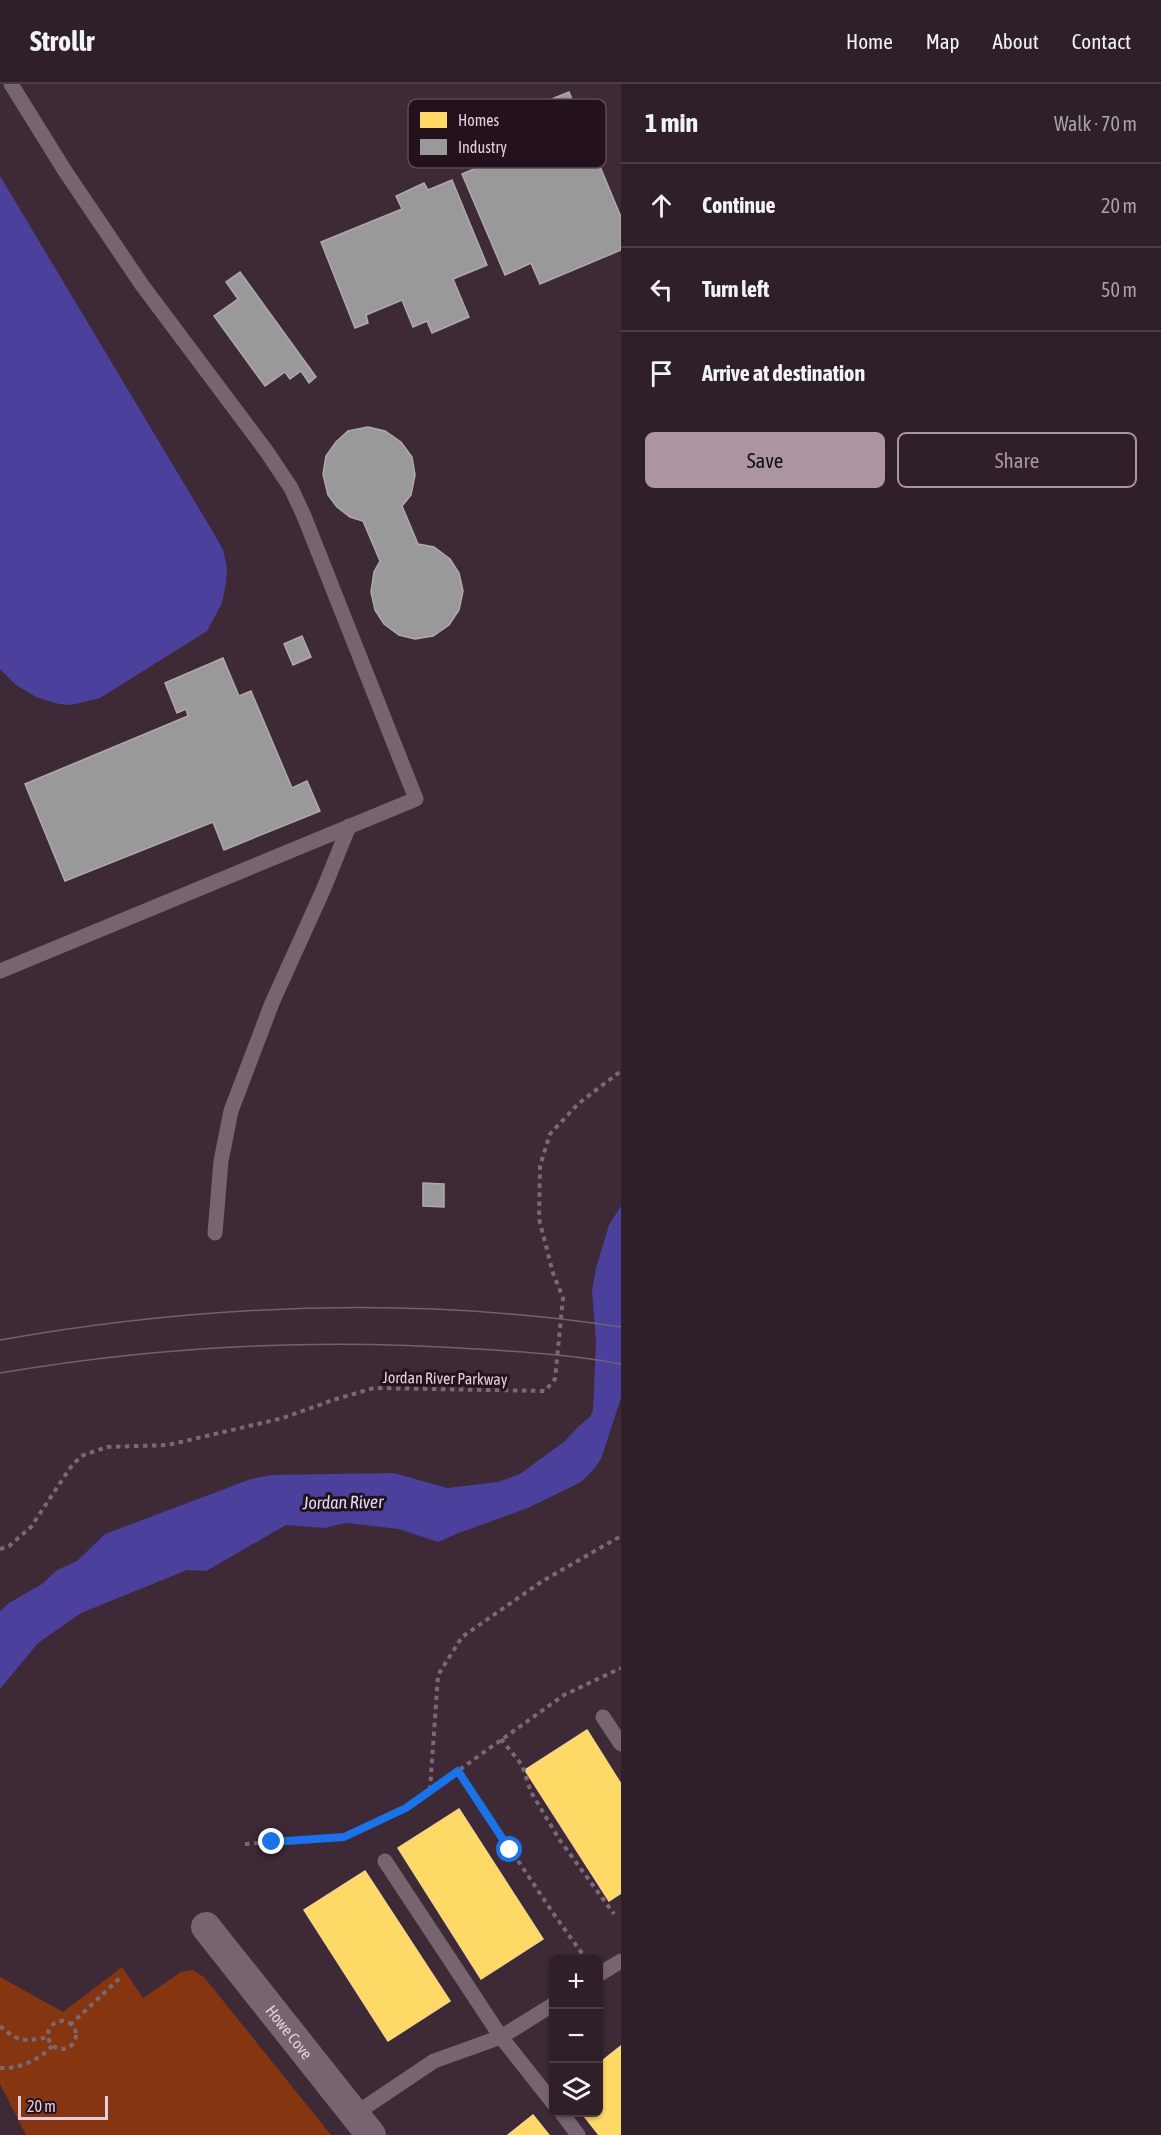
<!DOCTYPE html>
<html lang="en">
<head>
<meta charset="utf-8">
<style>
	:root { --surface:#2e1f29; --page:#3a2c35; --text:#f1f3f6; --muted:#a7a2a8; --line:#493d46; --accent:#ac94a2 }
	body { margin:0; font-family:"Asap Condensed",sans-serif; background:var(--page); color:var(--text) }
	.controls { position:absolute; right:18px; bottom:18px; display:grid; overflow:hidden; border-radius:9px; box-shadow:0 2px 4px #0004 }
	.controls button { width:54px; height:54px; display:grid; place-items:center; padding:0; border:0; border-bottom:2px solid var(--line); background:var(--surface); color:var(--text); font:30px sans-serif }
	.scale { position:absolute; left:18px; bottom:15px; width:90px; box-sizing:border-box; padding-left:6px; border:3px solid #e7cddc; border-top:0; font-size:16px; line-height:21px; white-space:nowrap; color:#e7cddc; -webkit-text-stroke:4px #23121d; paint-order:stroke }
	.stop { position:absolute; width:18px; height:18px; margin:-14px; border:4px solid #1a73e8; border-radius:50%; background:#fff }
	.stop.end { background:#1a73e8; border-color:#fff; box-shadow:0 2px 6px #0008 }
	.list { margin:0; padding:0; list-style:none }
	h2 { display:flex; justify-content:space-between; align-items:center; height:78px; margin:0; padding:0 24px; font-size:26px }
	h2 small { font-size:20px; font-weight:400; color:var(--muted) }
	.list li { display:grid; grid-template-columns:39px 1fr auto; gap:18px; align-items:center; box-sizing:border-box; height:84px; padding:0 24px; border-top:2px solid var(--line) }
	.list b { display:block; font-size:22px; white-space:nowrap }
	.list em { font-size:20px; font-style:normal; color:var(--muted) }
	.actions { display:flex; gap:12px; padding:18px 24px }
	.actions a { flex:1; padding:14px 0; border:2px solid var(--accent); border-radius:9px; text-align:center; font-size:21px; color:var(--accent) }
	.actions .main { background:var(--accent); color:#111 }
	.icon { flex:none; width:33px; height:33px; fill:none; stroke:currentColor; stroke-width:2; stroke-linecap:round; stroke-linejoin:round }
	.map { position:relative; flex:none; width:621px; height:2051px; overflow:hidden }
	header { display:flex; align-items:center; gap:36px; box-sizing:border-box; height:84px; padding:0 30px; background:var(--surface); border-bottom:2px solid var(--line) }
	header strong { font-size:28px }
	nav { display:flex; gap:33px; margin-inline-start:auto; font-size:21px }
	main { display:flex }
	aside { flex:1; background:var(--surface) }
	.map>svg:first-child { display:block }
</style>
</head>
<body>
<header>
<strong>Strollr</strong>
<nav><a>Home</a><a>Map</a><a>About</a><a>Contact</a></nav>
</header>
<main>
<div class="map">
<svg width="621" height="2051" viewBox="0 0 621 2051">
	<rect width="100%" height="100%" fill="#3e2937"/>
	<polygon fill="#853611" points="122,1883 143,1914 181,1888 192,1886 204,1893 331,2051 26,2051 0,2000 0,1893 63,1928"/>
	<g fill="#4b419d">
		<polygon points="0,92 216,453 223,466 227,484 226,499 222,519 207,547 100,614 71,621 59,620 36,613 16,601 0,585"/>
		<polygon points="621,1122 621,1314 601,1375 594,1385 581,1398 528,1424 456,1450 438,1458 399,1445 346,1439 324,1444 286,1441 206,1487 187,1486 81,1529 38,1559 0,1605 0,1527 9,1519 42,1500 57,1486 77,1477 105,1450 251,1395 271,1391 394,1389 447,1404 498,1398 520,1390 565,1357 579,1342 590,1333 593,1326 596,1257 592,1207 596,1184 609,1141"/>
	</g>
	<g fill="#ffd966" stroke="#f8d589" stroke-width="1.5">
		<polygon points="587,1646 621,1700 621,1809 609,1817 525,1686"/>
		<polygon points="459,1725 543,1855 481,1895 398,1764"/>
		<polygon points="365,1787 450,1917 388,1957 304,1826"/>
		<polygon points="621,1962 621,2051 599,2051 581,2028 598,2028 598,1980"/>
		<polygon points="533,2031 549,2051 508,2051"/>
	</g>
	<g fill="#999" stroke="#b0a9ad" stroke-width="1.5">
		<polygon points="569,8 621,133 621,166 540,200 531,179 505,191 462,90 489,79 476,46"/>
		<polygon points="452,96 487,181 453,195 469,233 432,249 427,237 413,243 402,216 366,231 368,239 355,244 321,158 402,125 396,112 424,99 428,106"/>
		<polygon points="240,188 316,293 309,299 301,287 290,295 285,288 265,302 214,232 238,215 226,198"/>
		<polygon points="368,343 385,347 401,358 412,373 415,391 411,411 402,422 418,460 434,463 450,475 459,489 463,507 459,526 449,541 433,552 415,555 399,551 384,540 375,526 371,508 374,488 380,477 363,437 350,433 337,423 328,411 323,390 326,372 336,358 348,347"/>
		<polygon points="302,552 311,573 293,581 284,560"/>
		<polygon points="223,574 239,612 251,607 292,704 307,697 320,727 224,766 213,738 65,797 25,700 188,632 186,625 177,629 165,599"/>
		<polygon points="423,1099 444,1100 444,1123 423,1122"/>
	</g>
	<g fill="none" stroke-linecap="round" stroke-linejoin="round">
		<g stroke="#796973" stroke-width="4" stroke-dasharray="4.5 4.5" stroke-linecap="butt">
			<polyline points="0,1465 9,1462 31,1443 70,1384 81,1372 107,1363 168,1361 283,1334 333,1316 374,1304 545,1307 555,1295 563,1214 553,1189 539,1135 540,1082 550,1050 579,1019 621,987"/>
			<polyline points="501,1655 522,1681 531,1708 559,1755 614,1830"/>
			<polyline points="458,1687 553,1829 586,1875"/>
			<polyline points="430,1706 438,1591 462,1553 541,1498 621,1452"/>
			<polyline points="245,1760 344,1753 406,1724 564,1611 621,1584"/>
			<circle cx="62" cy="1951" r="14"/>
			<polyline points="70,1941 120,1894"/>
			<path d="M0,1942C18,1958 25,1958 48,1953"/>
			<path d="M0,1984C20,1985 39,1976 53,1961"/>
		</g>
		<g stroke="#766570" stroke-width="15">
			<polyline points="0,887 416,715 304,432 291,404 267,368 142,201 65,87 11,0"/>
			<polyline points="215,1149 221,1077 231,1027 272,919 324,804 349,742"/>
			<polyline points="603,1633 621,1660"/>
			<polyline points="385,1777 501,1953 554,2020"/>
			<polyline points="598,1891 621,1877"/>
			<polyline points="561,2028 578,2051"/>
			<polyline points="355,2030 434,1977 501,1953 554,1920"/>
		</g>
		<path stroke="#766570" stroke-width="30" id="s1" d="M206,1843L371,2051"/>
		<g stroke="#72616d" stroke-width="1.5">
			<path d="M0,1256C204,1220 416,1212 621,1243"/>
			<path d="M0,1289C158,1262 316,1254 476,1265C524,1268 573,1271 621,1280"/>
		</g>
	</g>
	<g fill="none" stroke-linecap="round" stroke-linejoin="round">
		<polyline stroke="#1a73e8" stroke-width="8" points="272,1758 344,1753 406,1724 458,1687 510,1766"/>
	</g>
	<g text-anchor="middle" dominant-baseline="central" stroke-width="6" stroke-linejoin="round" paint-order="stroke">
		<g font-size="16" fill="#e7cddc" stroke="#23121d">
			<text transform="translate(445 1294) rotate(1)">Jordan River Parkway</text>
			<text stroke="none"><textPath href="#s1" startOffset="134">Howe Cove</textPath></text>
		</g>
		<g font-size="18" font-style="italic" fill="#dadcf7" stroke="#23121d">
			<text transform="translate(343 1418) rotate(-1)">Jordan River</text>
		</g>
	</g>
	<rect x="408" y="15" width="198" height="69" rx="9" fill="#23121d" stroke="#5e4a56" stroke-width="1.5"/>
	<rect x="420" y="28" width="27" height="16" fill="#ffd966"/>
	<rect x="420" y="55" width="27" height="16" fill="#999"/>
	<g font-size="16" fill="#e7cddc">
		<text x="458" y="42">Homes</text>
		<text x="458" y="69">Industry</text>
	</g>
</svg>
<div class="controls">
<button>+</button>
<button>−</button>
<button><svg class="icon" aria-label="layers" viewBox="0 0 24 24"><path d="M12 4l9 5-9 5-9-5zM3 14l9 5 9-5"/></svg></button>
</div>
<div class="scale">20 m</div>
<div class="stop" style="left:510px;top:1766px"></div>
<div class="stop end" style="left:272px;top:1758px"></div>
</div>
<aside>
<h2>1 min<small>Walk · 70 m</small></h2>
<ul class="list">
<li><svg class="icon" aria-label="ahead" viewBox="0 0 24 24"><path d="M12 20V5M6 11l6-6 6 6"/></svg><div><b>Continue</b></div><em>20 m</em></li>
<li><svg class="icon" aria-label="left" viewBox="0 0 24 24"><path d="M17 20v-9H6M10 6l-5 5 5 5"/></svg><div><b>Turn left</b></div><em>50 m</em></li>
<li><svg class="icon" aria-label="arrive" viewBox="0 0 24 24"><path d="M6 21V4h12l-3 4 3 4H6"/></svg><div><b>Arrive at destination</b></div></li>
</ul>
<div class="actions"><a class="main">Save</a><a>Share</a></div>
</aside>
</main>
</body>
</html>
